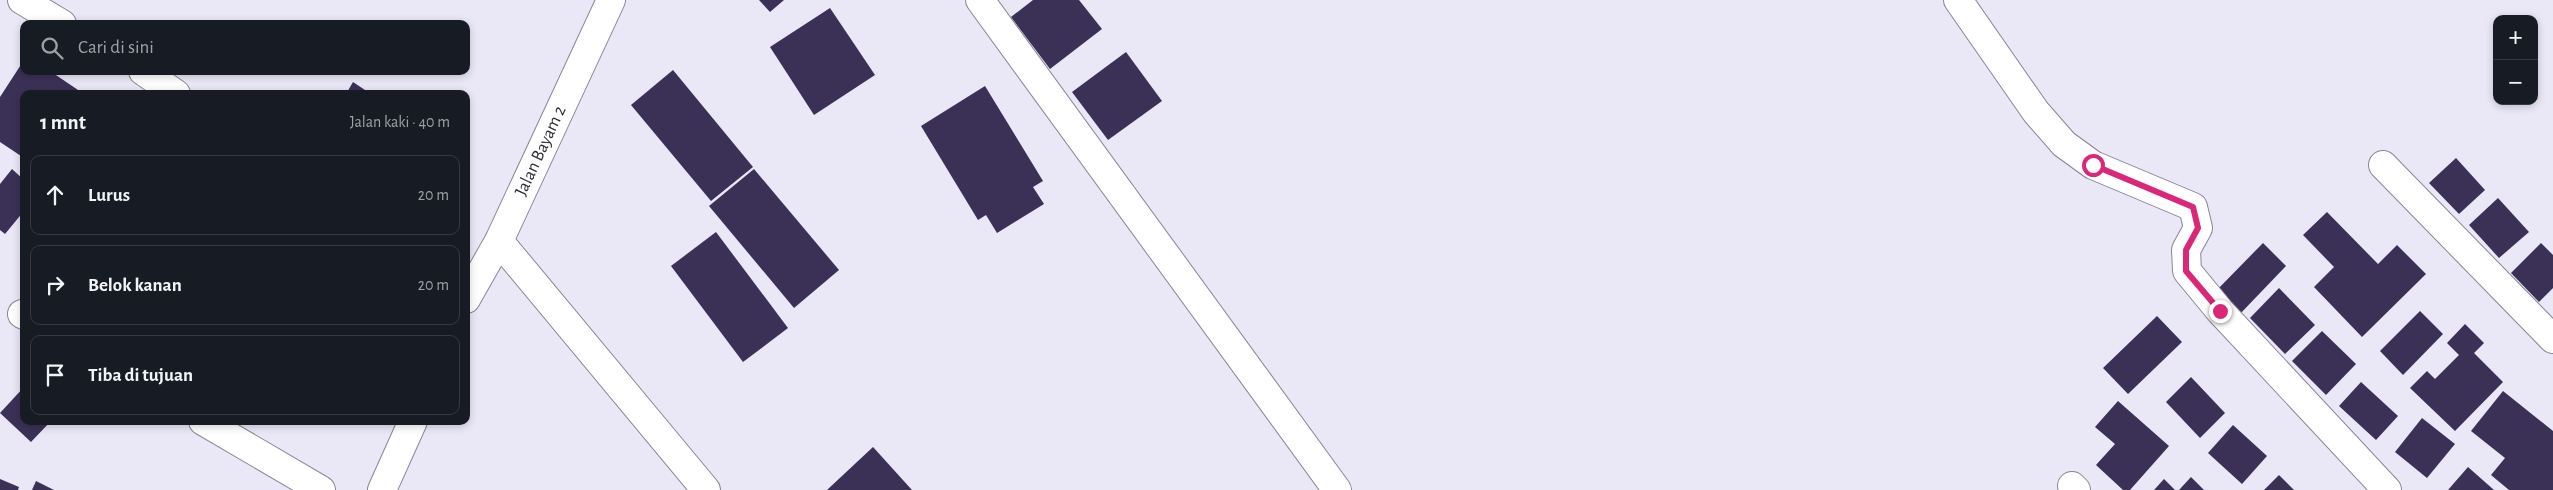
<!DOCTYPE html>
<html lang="id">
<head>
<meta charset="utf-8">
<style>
	:root { --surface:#171b24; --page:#242831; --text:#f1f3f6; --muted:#9ea1a6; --line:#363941 }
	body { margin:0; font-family:"Alegreya Sans",sans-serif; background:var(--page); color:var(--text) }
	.controls { position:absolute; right:15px; top:15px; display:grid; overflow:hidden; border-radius:10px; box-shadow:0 2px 8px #0003 }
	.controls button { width:45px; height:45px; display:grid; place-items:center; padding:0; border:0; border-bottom:1px solid var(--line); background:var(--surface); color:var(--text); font:25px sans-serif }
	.stop { position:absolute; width:15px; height:15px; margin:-11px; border:4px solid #db2777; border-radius:50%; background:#fff }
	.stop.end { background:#db2777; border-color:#fff; box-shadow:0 1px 5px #0008 }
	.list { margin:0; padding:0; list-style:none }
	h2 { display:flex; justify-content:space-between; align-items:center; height:65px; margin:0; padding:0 20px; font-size:21px }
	h2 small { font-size:16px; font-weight:400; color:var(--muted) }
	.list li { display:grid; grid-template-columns:32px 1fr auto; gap:15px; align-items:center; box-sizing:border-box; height:80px; margin:0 10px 10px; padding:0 10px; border:1px solid var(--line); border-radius:10px }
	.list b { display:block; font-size:19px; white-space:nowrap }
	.list em { font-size:16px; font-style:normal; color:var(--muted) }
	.icon { flex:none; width:28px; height:28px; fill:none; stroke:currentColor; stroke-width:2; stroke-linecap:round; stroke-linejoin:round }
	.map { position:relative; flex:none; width:2553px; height:490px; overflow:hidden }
	.search { position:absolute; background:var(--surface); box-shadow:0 2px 8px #0003; left:20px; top:20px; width:450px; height:55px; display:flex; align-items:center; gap:12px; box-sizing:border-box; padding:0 18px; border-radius:10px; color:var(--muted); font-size:19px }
	.panel { position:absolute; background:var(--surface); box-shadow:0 2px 8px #0003; left:20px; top:90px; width:450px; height:335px; border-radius:10px }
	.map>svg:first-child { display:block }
</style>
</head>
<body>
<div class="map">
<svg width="2553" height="490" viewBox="0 0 2553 490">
	<rect width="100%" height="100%" fill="#eae7f7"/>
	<g fill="#3b3157">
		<polygon points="759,0 784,0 770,12"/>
		<polygon points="1033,0 1079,0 1102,29 1050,69 1011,17"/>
		<polygon points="830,8 875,75 814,115 770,47"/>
		<polygon points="1126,52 1162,101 1108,140 1072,92"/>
		<polygon points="24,60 24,71 50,71 81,92 80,94 24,94 24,158 0,142 0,97"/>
		<polygon points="673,70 753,167 711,201 631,105"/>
		<polygon points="353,82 371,94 346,94"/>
		<polygon points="985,86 1043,181 1033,187 1044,204 997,233 986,215 978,220 921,126"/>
		<polygon points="2456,158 2485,190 2459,214 2429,183"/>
		<polygon points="12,169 24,180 24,211 5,234 0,230 0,184"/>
		<polygon points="754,169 839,270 794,308 709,206"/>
		<polygon points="2498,198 2529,232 2499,258 2469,225"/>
		<polygon points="2327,212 2378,264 2397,245 2426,274 2362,337 2314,287 2334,267 2303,235"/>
		<polygon points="716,232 788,328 743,362 671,266"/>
		<polygon points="2263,243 2286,266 2238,316 2214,293"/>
		<polygon points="2541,243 2553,255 2553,288 2539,302 2511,273"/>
		<polygon points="2279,288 2315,325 2285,354 2250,318"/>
		<polygon points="2420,311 2443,334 2403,375 2380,351"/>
		<polygon points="2157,316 2182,342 2128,394 2103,368"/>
		<polygon points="2465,324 2484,343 2474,353 2503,382 2455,431 2410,388 2427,371 2435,379 2459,355 2447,343"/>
		<polygon points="2322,331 2356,364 2326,395 2292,361"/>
		<polygon points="2191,377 2225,413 2200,438 2166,402"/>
		<polygon points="2361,382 2398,416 2376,440 2339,406"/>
		<polygon points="24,387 24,421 51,421 31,442 0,413"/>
		<polygon points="2503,391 2553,431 2553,490 2509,490 2491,475 2505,458 2471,431"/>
		<polygon points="2118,401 2169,446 2130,490 2123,490 2096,465 2115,444 2095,427"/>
		<polygon points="2422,418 2455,444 2427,478 2395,452"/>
		<polygon points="2233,425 2267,456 2242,484 2208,453"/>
		<polygon points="873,447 912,490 827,490"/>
		<polygon points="2468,467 2494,490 2448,490"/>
		<polygon points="2279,475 2294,490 2264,490"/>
		<polygon points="2191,477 2204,490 2179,490"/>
		<polygon points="0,479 19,487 18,490 0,490"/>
		<polygon points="2164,479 2175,490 2154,490"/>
		<polygon points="36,481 54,490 32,490"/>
	</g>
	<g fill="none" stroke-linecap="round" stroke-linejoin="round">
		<defs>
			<g id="minor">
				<polyline points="22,0 62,24"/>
				<polyline points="980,0 1337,490"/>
				<polyline points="1958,0 2036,112 2064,144 2093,165 2193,207 2198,228 2186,250 2187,271 2220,311 2387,490"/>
				<polyline points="143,71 176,94"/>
				<polyline points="2383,165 2553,339"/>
				<polyline points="499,241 706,490"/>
				<path id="s1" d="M466,299L499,241L611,0"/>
				<polyline points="22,314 24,315"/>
				<polyline points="203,421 321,490"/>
				<polyline points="2072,486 2076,490"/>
				<polyline points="382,490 413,421"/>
			</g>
		</defs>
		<use href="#minor" stroke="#898695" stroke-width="30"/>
		<use href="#minor" stroke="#fff" stroke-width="28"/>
	</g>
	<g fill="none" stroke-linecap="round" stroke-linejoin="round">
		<polyline stroke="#db2777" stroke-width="6" points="2093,165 2193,207 2198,228 2186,250 2186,271 2220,311"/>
	</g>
	<g text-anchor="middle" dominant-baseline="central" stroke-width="5" stroke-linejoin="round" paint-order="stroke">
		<g font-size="18" fill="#2f2e34" stroke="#eae7f7">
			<text stroke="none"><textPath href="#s1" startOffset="166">Jalan Bayam 2</textPath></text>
		</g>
	</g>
</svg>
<div class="controls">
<button>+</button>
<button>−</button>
</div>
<div class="stop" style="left:2093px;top:165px"></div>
<div class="stop end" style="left:2220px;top:311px"></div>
<div class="search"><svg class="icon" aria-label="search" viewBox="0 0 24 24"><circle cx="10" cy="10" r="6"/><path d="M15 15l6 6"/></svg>Cari di sini</div>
<section class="panel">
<h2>1 mnt<small>Jalan kaki · 40 m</small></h2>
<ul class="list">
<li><svg class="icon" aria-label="ahead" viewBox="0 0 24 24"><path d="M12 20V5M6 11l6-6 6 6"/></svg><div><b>Lurus</b></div><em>20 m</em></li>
<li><svg class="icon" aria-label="right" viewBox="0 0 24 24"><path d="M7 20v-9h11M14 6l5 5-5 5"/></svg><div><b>Belok kanan</b></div><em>20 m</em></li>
<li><svg class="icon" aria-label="arrive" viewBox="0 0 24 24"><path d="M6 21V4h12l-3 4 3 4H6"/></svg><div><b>Tiba di tujuan</b></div></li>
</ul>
</section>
</div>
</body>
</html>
